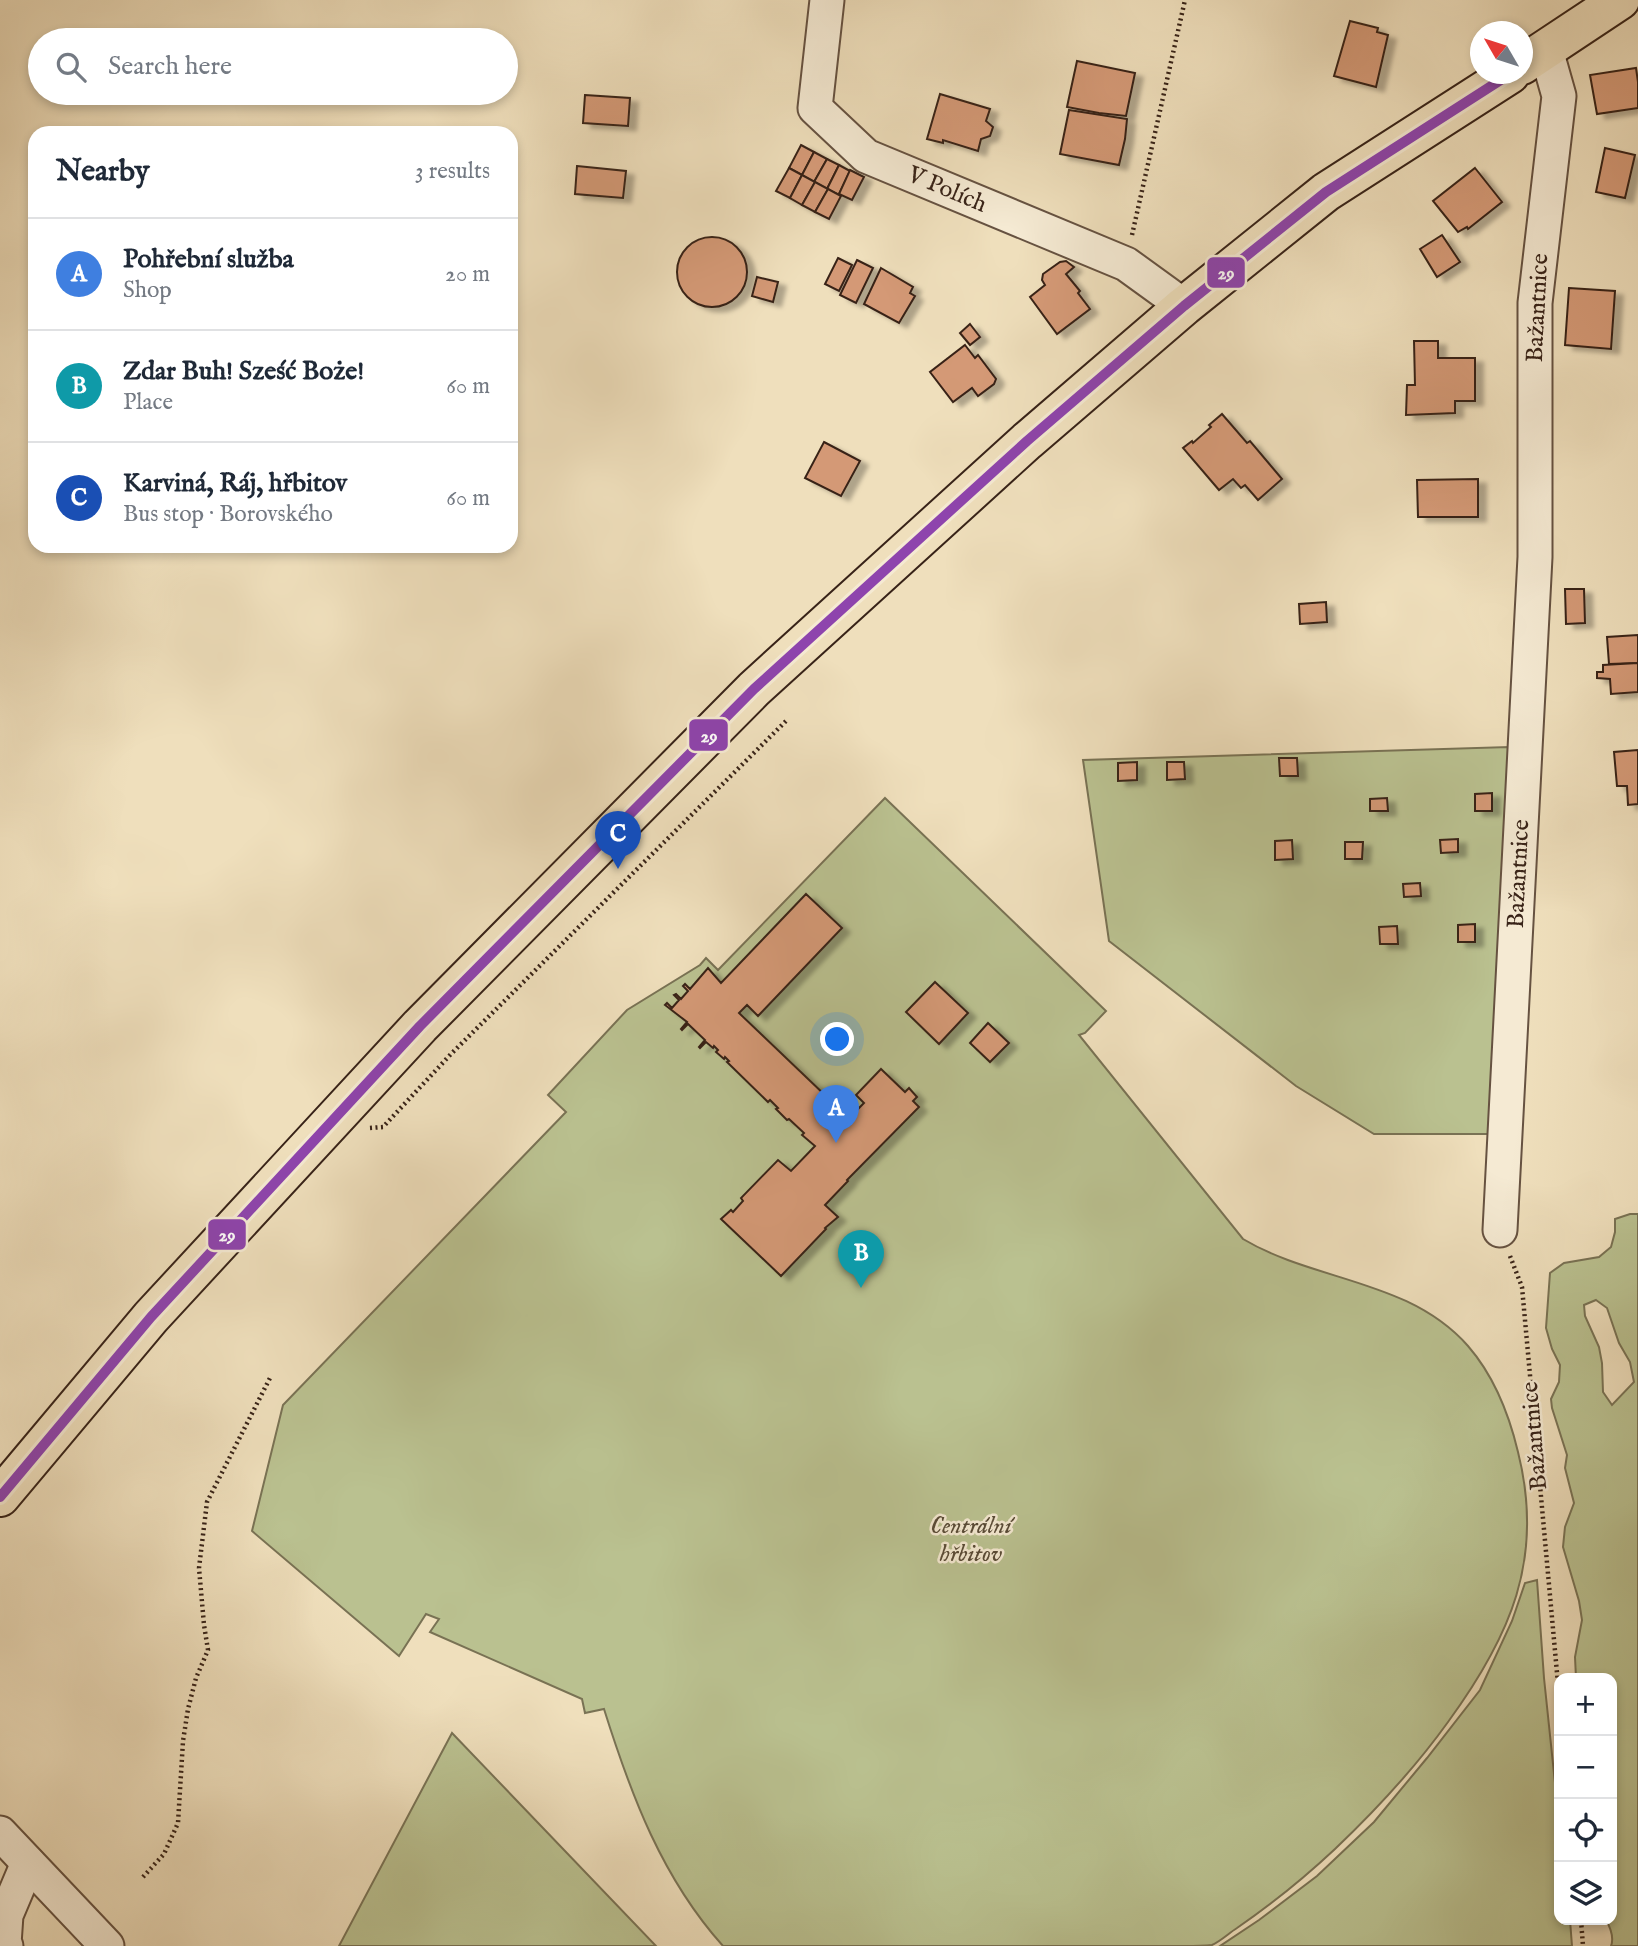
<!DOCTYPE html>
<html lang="en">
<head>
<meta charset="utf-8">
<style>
	:root { --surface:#fff; --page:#f2f2f3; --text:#1f2937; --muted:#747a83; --line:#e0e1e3; --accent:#8f2418 }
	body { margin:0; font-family:"IM FELL English",serif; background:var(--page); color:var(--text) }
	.controls { position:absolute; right:21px; bottom:21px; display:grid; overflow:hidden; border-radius:14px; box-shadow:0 4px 10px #0003 }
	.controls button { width:63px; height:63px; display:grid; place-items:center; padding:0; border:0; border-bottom:2px solid var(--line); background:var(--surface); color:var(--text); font:35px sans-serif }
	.compass { position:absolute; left:1470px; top:21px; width:63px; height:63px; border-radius:50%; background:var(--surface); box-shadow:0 4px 10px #0003; rotate:309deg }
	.you { position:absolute; left:838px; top:1040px; width:24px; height:24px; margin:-18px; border:5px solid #fff; border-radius:50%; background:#1a73e8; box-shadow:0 0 0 10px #1a73e833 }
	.badge { display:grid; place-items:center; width:46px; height:46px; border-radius:50%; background:var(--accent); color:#fff; font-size:23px; font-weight:700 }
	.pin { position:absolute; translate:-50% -58px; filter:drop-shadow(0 2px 4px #0008) }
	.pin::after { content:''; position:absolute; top:37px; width:24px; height:21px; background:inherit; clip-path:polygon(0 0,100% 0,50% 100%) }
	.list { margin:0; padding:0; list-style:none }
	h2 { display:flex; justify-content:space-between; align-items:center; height:91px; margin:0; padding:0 28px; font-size:30px }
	h2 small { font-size:23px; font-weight:400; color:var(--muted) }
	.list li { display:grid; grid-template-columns:46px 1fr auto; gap:21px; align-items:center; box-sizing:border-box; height:112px; padding:0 28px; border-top:2px solid var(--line) }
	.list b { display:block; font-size:26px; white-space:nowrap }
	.list p { margin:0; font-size:23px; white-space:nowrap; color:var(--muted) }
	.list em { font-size:23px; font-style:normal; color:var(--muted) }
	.icon { flex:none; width:38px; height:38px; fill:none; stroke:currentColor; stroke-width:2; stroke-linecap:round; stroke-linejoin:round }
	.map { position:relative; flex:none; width:1638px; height:1946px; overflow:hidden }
	.search { position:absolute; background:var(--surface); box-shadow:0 4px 10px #0003; left:28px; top:28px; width:490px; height:77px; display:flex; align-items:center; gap:18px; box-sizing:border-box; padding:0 24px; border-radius:38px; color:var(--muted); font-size:26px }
	.panel { position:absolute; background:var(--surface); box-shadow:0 4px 10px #0003; left:28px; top:126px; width:490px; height:427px; border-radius:21px }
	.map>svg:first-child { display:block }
</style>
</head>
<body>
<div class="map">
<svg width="1638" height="1946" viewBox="0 0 1638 1946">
	<defs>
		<filter id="shadow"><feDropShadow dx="8" dy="4.5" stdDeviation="2" flood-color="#0004"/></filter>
	</defs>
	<rect width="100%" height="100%" fill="#efdfbc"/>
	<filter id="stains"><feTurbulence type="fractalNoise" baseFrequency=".00286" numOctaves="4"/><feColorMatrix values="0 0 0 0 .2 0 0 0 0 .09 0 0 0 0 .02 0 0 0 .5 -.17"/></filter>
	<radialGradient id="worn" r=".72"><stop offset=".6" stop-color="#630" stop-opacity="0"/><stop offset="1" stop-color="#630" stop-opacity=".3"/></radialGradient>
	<g fill="#bac190" stroke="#797254" stroke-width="2" fill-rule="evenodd">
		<polygon points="1509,747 1489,1134 1374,1134 1296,1086 1109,941 1083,760"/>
		<path d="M885,798L1106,1011L1085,1033L1079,1035L1243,1239C1315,1282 1409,1279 1468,1346C1494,1376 1509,1414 1518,1452C1545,1559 1510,1637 1448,1722C1415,1768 1377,1809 1335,1849C1304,1878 1272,1904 1237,1928C1229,1933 1221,1941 1212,1945C1204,1946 1192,1946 1183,1946C1156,1946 1129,1946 1101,1946C975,1946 849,1946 723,1946C662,1878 631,1795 604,1709L585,1713L582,1699L430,1632L439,1619L426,1614L399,1656L252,1531L283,1405L566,1112L548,1095L627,1010L700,965L706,958L718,970Z"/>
		<path d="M1630,1214H1638V1946H1611C1614,1938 1610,1927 1606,1920H1612V1678H1576L1575,1657L1582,1620L1579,1601L1563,1547L1565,1527L1574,1503L1565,1468L1567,1455L1552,1408L1551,1399L1559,1382L1560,1365L1552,1349L1546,1328L1550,1273L1564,1263L1599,1257L1611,1247L1615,1232V1219ZM1596,1300L1607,1308L1619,1343L1630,1362L1634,1382L1612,1405L1603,1392L1602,1363L1599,1347L1585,1316L1584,1305Z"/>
		<polygon points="1537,1580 1544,1678 1559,1821 1559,1920 1570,1920 1572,1946 1220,1946 1259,1920 1317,1876 1374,1822 1427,1758 1480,1690 1512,1621 1525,1583"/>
		<polygon points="452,1733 656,1946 339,1946"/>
	</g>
	<g fill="#d49976" stroke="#382318" stroke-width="2" filter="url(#shadow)">
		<polygon points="1350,21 1378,28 1377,32 1388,35 1376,87 1334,76"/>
		<polygon points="1077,61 1135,73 1126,116 1099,113 1067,107"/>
		<polygon points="1636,68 1638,82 1638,108 1597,114 1590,75"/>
		<polygon points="940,94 990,109 986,121 993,127 990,136 981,139 978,151 943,140 943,143 927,139"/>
		<polygon points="585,95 630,98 628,126 583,123"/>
		<polygon points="1069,110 1127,119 1125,139 1119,165 1060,154"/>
		<polygon points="801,145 814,152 802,175 789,168"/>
		<polygon points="1605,148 1635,155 1625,198 1596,192"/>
		<polygon points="814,152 827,159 814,182 802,175"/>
		<polygon points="827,159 839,165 827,189 814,182"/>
		<polygon points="839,165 850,171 839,194 841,196 827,189"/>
		<polygon points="577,166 626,171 623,198 575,194"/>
		<polygon points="789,168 802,175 790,198 776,191"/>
		<polygon points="1475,168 1502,202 1468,229 1467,227 1458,232 1433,201"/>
		<polygon points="850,170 864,177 852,200 839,194"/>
		<polygon points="802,175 815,182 802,205 790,198"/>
		<polygon points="815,182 828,189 815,212 802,205"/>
		<polygon points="828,189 841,196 829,219 815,212"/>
		<polygon points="1442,235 1460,262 1437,277 1420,249"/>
		<circle cx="712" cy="272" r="35"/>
		<polygon points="838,258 852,265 839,291 825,284"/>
		<polygon points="857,260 873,268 856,303 840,295"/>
		<polygon points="1066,261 1074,267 1066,274 1080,291 1078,293 1090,309 1057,334 1030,297 1045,285 1042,280 1043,274 1060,262"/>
		<polygon points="881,268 913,287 910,293 915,296 899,323 864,304"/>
		<polygon points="757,277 778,282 773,302 752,296"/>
		<polygon points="1569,288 1615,291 1611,349 1565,345"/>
		<polygon points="970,324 980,337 970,345 960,333"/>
		<polygon points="1414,341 1438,341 1438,358 1475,358 1475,401 1455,401 1455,413 1406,415 1407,385 1415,385"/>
		<polygon points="965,345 975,358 978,355 996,379 994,384 978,396 972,388 953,402 930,372"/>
		<polygon points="1222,414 1247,443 1250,441 1282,479 1258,500 1245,485 1241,488 1233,479 1219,490 1183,448 1192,441 1193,443 1211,427 1209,425"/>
		<polygon points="824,442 860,461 841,496 805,478"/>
		<polygon points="1478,479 1478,517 1418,517 1417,480"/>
		<polygon points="1565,589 1584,589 1585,623 1566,624"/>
		<polygon points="1326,602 1327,622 1300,624 1299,604"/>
		<polygon points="1638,635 1638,663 1609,664 1607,637"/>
		<polygon points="1638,663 1638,692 1611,694 1610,679 1597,678 1597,672 1603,672 1603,665"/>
		<polygon points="1638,750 1638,804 1628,805 1627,786 1617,786 1614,752"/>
		<polygon points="1279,758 1297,758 1298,776 1280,776"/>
		<polygon points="1137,762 1137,780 1118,781 1118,763"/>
		<polygon points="1167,762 1184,762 1185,779 1167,780"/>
		<polygon points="1492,793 1492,811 1475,811 1475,794"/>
		<polygon points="1387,798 1388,811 1370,811 1370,799"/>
		<polygon points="1458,839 1458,852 1441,853 1440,840"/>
		<polygon points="1292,840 1293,859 1275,860 1275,841"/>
		<polygon points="1345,842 1363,842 1362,859 1345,859"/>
		<polygon points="1420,883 1421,896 1404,897 1403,884"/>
		<polygon points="806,894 842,928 758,1016 747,1005 739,1013 849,1118 864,1103 856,1095 881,1069 905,1092 909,1088 917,1097 913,1101 919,1107 847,1180 848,1181 825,1205 838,1217 825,1228 826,1229 781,1276 721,1219 731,1210 733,1212 743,1201 741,1198 778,1160 791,1171 815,1146 802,1135 804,1133 789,1119 787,1120 776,1109 778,1108 770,1100 768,1102 727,1062 729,1061 725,1057 724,1059 716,1052 718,1050 714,1046 713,1048 706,1042 700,1048 699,1047 705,1040 688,1024 682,1030 681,1029 687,1022 665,1005 667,1003 672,1008 679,1000 674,995 676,994 681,999 688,991 683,986 685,984 690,989 708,968 721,983"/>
		<polygon points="1475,924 1475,942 1458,942 1458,925"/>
		<polygon points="1397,926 1398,944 1380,944 1379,927"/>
		<polygon points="935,982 968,1013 939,1044 906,1012"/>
		<polygon points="988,1023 1009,1043 990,1062 970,1043"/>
	</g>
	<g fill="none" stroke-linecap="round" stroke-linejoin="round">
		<defs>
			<g id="minor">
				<polyline points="827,0 815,108 866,156 1126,264 1184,306"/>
				<polyline points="1500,1230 1535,557 1535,303 1559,96 1546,50"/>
				<polyline points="0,1833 107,1946"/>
				<polyline points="6,1946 4,1944 6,1915 28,1863"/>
			</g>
			<g id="major">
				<polyline points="1522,65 1620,0"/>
				<polyline points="0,1497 151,1317 420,1026 754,689 1027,441 1184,306 1326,192 1510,74"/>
			</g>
		</defs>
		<use href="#minor" stroke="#665241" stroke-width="37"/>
		<use href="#major" stroke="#382318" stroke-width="42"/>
		<g stroke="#382318" stroke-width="4.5" stroke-dasharray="2 3.5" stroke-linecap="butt">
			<polyline points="1132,235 1185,0"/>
			<polyline points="370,1128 383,1127 451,1054 786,721"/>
			<polyline points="1510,1256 1522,1287 1559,1695"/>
			<polyline points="143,1877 164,1854 178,1823 183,1741 188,1709 196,1678 208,1650 204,1625 199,1568 207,1502 271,1376"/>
			<polyline points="1581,1920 1583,1946"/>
		</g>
		<use href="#minor" stroke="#f5ead3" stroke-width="33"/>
		<use href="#major" stroke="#efdfbc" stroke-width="38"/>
		<defs>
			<polyline id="bus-1" points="0,1497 151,1317 420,1026 754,689 1027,441 1184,306 1326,192 1510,74"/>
		</defs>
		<use href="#bus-1" stroke="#f5ead3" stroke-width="16"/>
		<use href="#bus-1" stroke="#8e44ad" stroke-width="10"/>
	</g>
	<g text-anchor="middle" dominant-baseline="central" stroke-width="5" stroke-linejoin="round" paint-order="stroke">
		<g font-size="24" fill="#382318" stroke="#f5ead3">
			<text transform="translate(947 190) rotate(23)">V Polích</text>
			<text transform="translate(1538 308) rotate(-87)">Bažantnice</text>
			<text transform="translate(1519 874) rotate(-87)">Bažantnice</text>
			<text transform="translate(1535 1436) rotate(-95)">Bažantnice</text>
		</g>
		<g font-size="24" font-style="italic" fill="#584a36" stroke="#f5ead3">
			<text x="971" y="1526">Centrální<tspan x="971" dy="28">hřbitov</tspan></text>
		</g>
	</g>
	<g stroke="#f5ead3" stroke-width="2.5">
		<rect x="1206" y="256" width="40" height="33" rx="7" fill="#8e44ad"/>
		<rect x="688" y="718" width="41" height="34" rx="7" fill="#8e44ad"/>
		<rect x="207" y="1218" width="40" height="33" rx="7" fill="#8e44ad"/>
	</g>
	<g font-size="19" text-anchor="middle" font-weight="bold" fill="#fff">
		<text x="1226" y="279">29</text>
		<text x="709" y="742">29</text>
		<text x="227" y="1241">29</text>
	</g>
	<rect width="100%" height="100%" filter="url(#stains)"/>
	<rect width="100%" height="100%" fill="url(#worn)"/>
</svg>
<div class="controls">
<button>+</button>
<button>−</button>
<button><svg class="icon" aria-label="locate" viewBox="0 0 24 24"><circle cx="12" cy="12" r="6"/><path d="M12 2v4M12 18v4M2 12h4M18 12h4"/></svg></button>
<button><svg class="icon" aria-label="layers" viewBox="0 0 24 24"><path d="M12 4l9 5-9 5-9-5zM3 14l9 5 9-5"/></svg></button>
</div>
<svg class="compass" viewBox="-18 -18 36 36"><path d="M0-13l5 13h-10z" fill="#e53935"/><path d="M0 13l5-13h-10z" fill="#747a83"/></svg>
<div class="you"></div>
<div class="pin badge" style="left:836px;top:1143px;background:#3f7fe0">A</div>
<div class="pin badge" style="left:861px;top:1288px;background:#0f9aa8">B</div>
<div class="pin badge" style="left:618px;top:869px;background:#1a4fb4">C</div>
<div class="search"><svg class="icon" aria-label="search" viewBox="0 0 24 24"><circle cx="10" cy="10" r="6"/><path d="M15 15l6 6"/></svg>Search here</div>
<section class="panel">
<h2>Nearby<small>3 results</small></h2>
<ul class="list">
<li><span class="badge" style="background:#3f7fe0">A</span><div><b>Pohřební služba</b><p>Shop</p></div><em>20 m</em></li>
<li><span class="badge" style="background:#0f9aa8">B</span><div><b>Zdar Buh! Sześć Boże!</b><p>Place</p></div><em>60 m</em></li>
<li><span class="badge" style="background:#1a4fb4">C</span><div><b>Karviná, Ráj, hřbitov</b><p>Bus stop · Borovského</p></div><em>60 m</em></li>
</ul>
</section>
</div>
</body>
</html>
